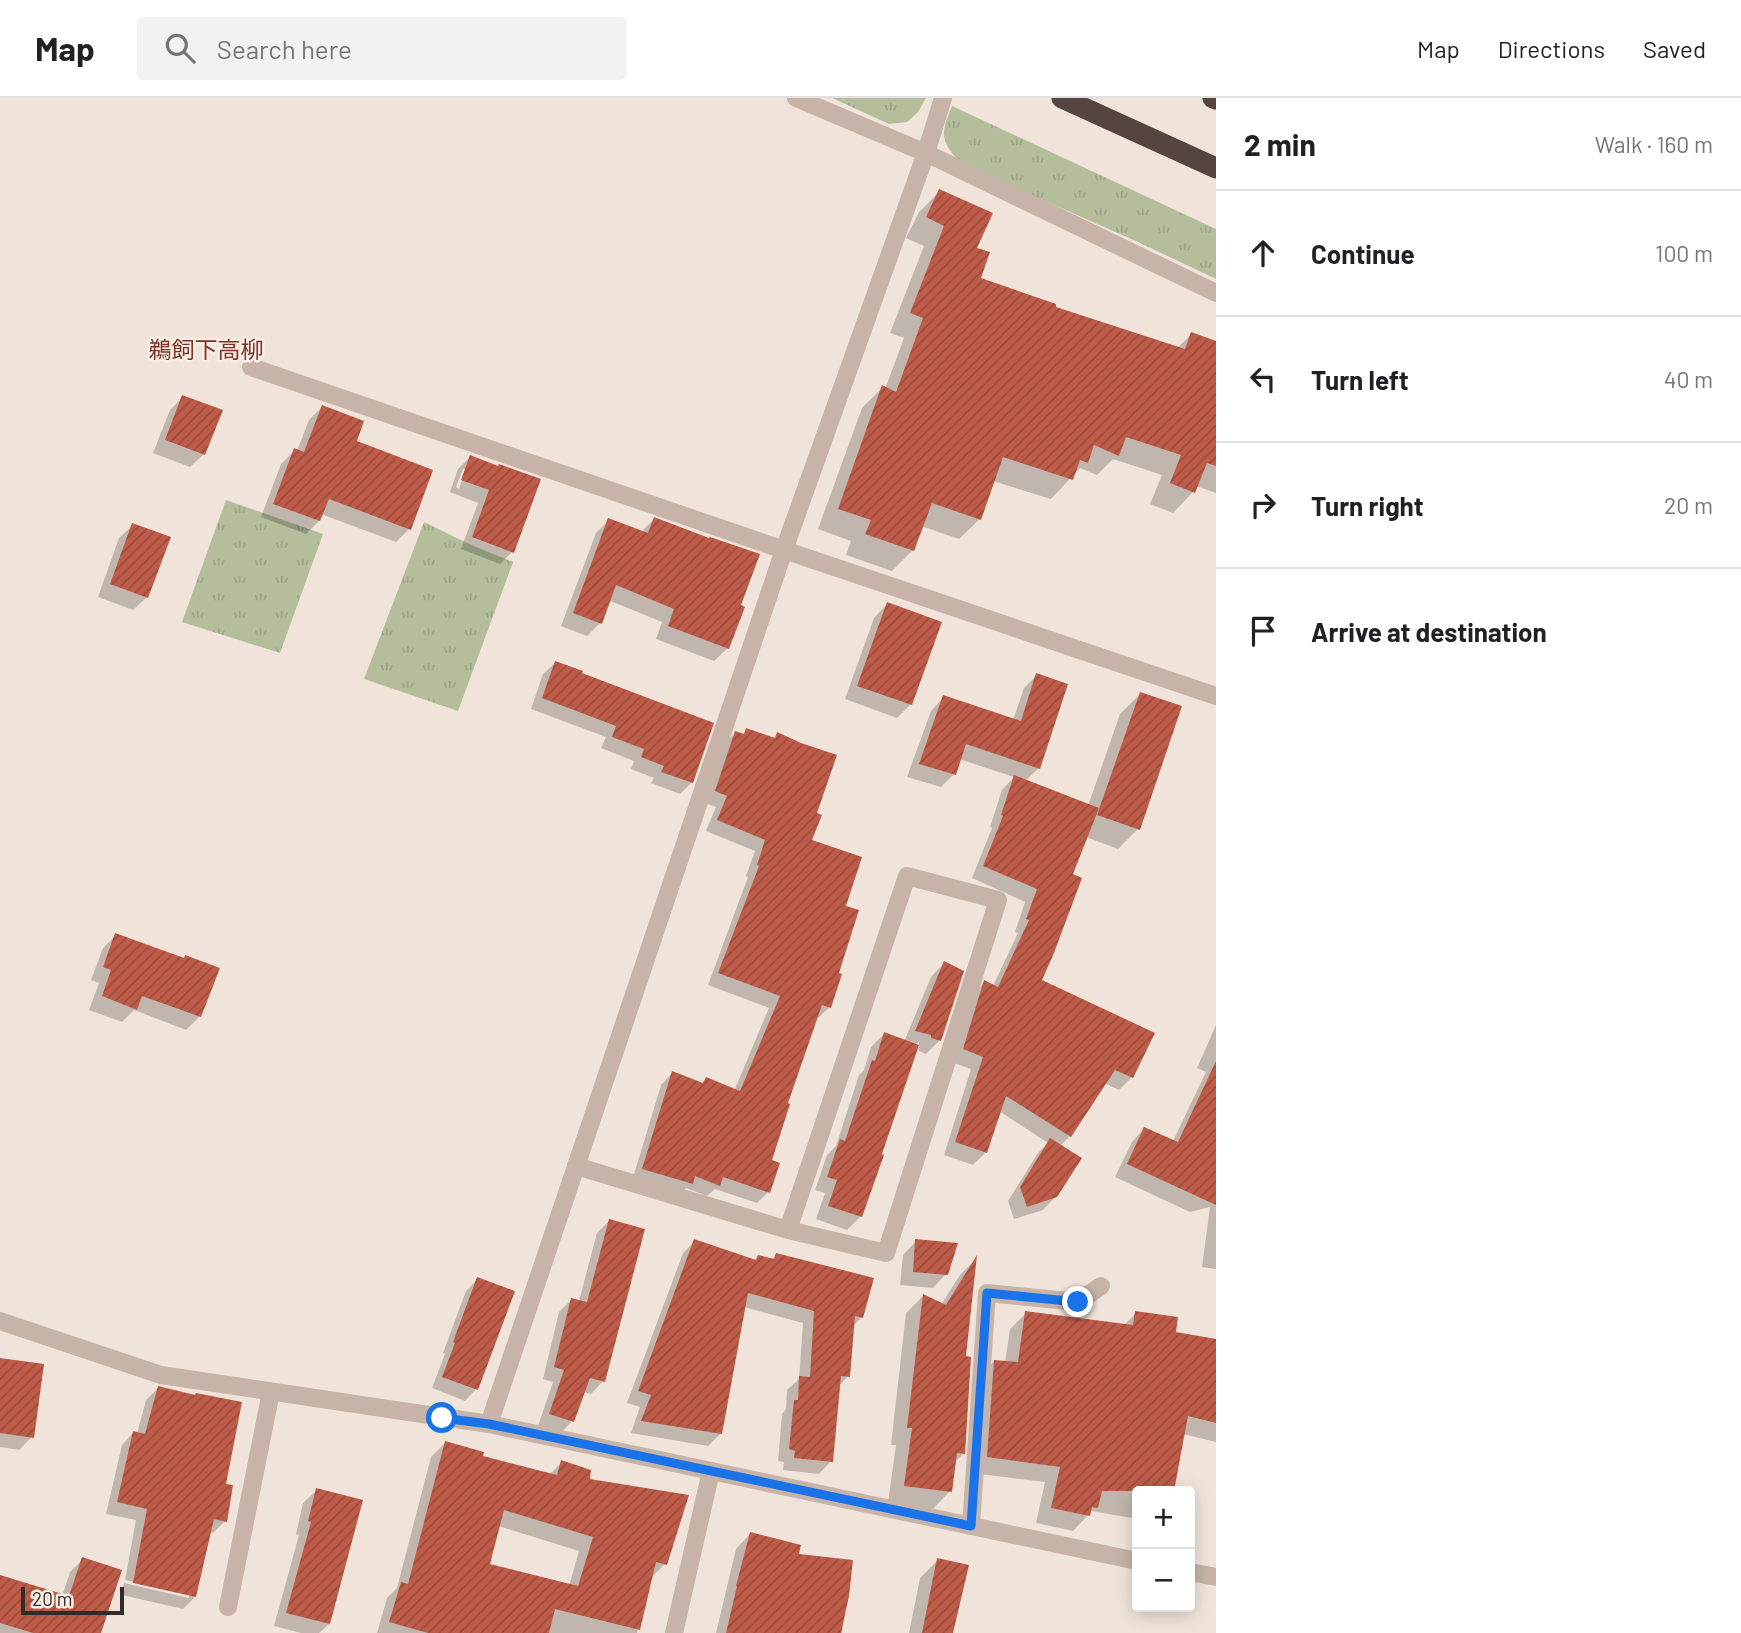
<!DOCTYPE html>
<html lang="en">
<head>
<meta charset="utf-8">
<style>
	:root { --surface:#fff; --page:#f2f2f2; --text:#202124; --muted:#757577; --line:#e0e0e0 }
	body { margin:0; font-family:Barlow,"Noto Sans JP",sans-serif; background:var(--page); color:var(--text) }
	.controls { position:absolute; right:21px; bottom:21px; display:grid; overflow:hidden; border-radius:7px; box-shadow:0 4px 18px #0003 }
	.controls button { width:63px; height:63px; display:grid; place-items:center; padding:0; border:0; border-bottom:2px solid var(--line); background:var(--surface); color:var(--text); font:35px sans-serif }
	.scale { position:absolute; left:21px; bottom:18px; width:103px; box-sizing:border-box; padding-left:7px; border:4px solid #342a27; border-top:0; font-size:19px; line-height:24px; white-space:nowrap; color:#342a27; -webkit-text-stroke:5px #f8eee6; paint-order:stroke }
	.stop { position:absolute; width:21px; height:21px; margin:-16px; border:5px solid #1a73e8; border-radius:50%; background:#fff }
	.stop.end { background:#1a73e8; border-color:#fff; box-shadow:0 2px 7px #0008 }
	.list { margin:0; padding:0; list-style:none }
	h2 { display:flex; justify-content:space-between; align-items:center; height:91px; margin:0; padding:0 28px; font-size:30px }
	h2 small { font-size:23px; font-weight:400; color:var(--muted) }
	.list li { display:grid; grid-template-columns:46px 1fr auto; gap:21px; align-items:center; box-sizing:border-box; height:126px; padding:0 28px; border-top:2px solid var(--line) }
	.list b { display:block; font-size:26px; white-space:nowrap }
	.list em { font-size:23px; font-style:normal; color:var(--muted) }
	.icon { flex:none; width:38px; height:38px; fill:none; stroke:currentColor; stroke-width:2; stroke-linecap:round; stroke-linejoin:round }
	.map { position:relative; flex:none; width:1216px; height:1535px; overflow:hidden }
	header { display:flex; align-items:center; gap:42px; box-sizing:border-box; height:98px; padding:0 35px; background:var(--surface); border-bottom:2px solid var(--line) }
	header strong { font-size:33px }
	nav { display:flex; gap:38px; margin-inline-start:auto; font-size:24px }
	.search { width:490px; height:63px; background:var(--page); display:flex; align-items:center; gap:18px; box-sizing:border-box; padding:0 24px; border-radius:7px; color:var(--muted); font-size:26px }
	main { display:flex }
	aside { flex:1; background:var(--surface) }
	.map>svg:first-child { display:block }
</style>
</head>
<body>
<header>
<strong>Map</strong>
<div class="search"><svg class="icon" aria-label="search" viewBox="0 0 24 24"><circle cx="10" cy="10" r="6"/><path d="M15 15l6 6"/></svg>Search here</div>
<nav><a>Map</a><a>Directions</a><a>Saved</a></nav>
</header>
<main>
<div class="map">
<svg width="1216" height="1535" viewBox="0 0 1216 1535">
	<defs>
		<pattern id="grass-tufts" width="24" height="20" patternUnits="userSpaceOnUse" patternTransform="scale(1.75)"><rect width="24" height="20" fill="#b5be9b"/><path d="M3 7l-1-3M5 7V3M7 7l1-3M15 17l-1-3M17 17v-4M19 17l1-3" fill="none" stroke="#9ca386"/></pattern>
		<pattern id="building-hatch" width="6" height="6" patternUnits="userSpaceOnUse" patternTransform="scale(1.75)"><rect width="6" height="6" fill="#bf5c49"/><path d="M-1 1l2-2M0 6l6-6M5 7l2-2" fill="none" stroke="#9c4c3d"/></pattern>
	</defs>
	<rect width="100%" height="100%" fill="#f0e4da"/>
	<g fill="url(#grass-tufts)">
		<polygon points="832,0 926,0 918,14 907,24 889,26"/>
		<path d="M952,8L1216,131V181L1138,144L962,66C940,44 940,36 952,8Z"/>
		<polygon points="226,402 323,436 280,555 182,524"/>
		<polygon points="424,424 469,446 513,464 458,613 364,581"/>
	</g>
	<g fill="#0003" fill-rule="evenodd">
		<polygon points="940,93 975,151 979,181 1053,210 1177,250 1192,236 1216,245 1216,395 1196,388 1193,394 1173,415 1150,406 1162,377 1113,361 1097,377 1080,370 1051,401 993,383 980,421 959,441 921,428 913,452 892,473 846,457 851,443 818,431 862,310 883,289 885,291 904,240 890,235 924,148 906,140 919,114"/>
		<polygon points="183,299 204,356 190,369 153,355 170,312"/>
		<polygon points="322,309 354,344 409,431 396,444 321,416 319,423 306,436 261,419 281,366 295,352 297,353 309,322"/>
		<path d="M470,359L498,370L512,454L500,466L461,451L478,405L450,394L458,371ZM463,371H466L459,391L456,389Z"/>
		<polygon points="654,421 739,508 728,550 714,563 656,541 662,524 608,502 600,525 587,538 561,528 596,435 609,422 641,434"/>
		<polygon points="133,427 147,499 133,512 98,499 119,440"/>
		<polygon points="887,506 939,525 910,607 897,620 845,601 874,520"/>
		<polygon points="555,565 692,684 680,696 651,685 654,680 631,671 634,663 601,650 606,639 531,611 543,576"/>
		<polygon points="1037,577 1039,670 1025,683 1088,708 1120,616 1140,596 1138,731 1118,751 1086,739 1071,777 1039,883 1132,979 1119,992 1104,985 1070,1038 1060,1048 1056,1098 1043,1112 1014,1121 1008,1103 1038,1055 1048,1045 999,1013 986,1054 973,1067 944,1057 971,971 951,964 972,897 985,884 993,888 1018,835 1015,834 1025,804 972,780 992,730 990,729 1002,692 1014,679 959,661 954,676 941,689 907,679 931,613 944,599 1013,622 1024,590"/>
		<polygon points="747,632 773,641 778,636 815,716 809,743 844,809 836,876 830,909 818,920 816,920 785,1006 769,1063 768,1094 757,1105 715,1091 707,1098 686,1090 680,1096 632,1083 661,987 672,975 701,986 706,981 734,993 769,910 708,887 748,779 746,778 755,753 706,733 716,709 704,705 724,646 735,635 742,637"/>
		<polygon points="116,837 200,918 186,932 134,912 122,924 89,912 99,885 91,882 103,850"/>
		<polygon points="944,865 940,942 926,956 919,953 919,944 918,944 879,1057 861,1118 847,1132 816,1121 825,1095 815,1092 827,1057 836,1048 859,977 864,972 871,949 884,936 904,944 931,879"/>
		<polygon points="1216,927 1216,1171 1202,1169 1210,1109 1190,1114 1115,1079 1132,1044 1144,1031 1173,1043 1206,974 1197,970"/>
		<polygon points="609,1123 603,1283 591,1296 583,1294 572,1323 560,1336 538,1328 553,1284 543,1281 559,1214 571,1202 579,1203 597,1135"/>
		<polygon points="695,1143 753,1163 758,1159 771,1162 776,1157 862,1219 852,1229 848,1278 839,1288 831,1363 819,1376 783,1372 784,1364 778,1363 782,1316 786,1311 787,1292 799,1281 803,1225 744,1209 720,1336 708,1348 631,1335 640,1309 627,1305 683,1155"/>
		<polygon points="916,1143 946,1176 933,1190 900,1187 903,1157"/>
		<polygon points="975,1162 964,1260 963,1356 955,1364 950,1393 933,1411 888,1405 896,1347 891,1347 906,1215 923,1198 941,1207 960,1177"/>
		<polygon points="478,1181 476,1291 465,1303 432,1290 445,1256 443,1255 466,1193"/>
		<polygon points="1026,1215 1123,1228 1136,1215 1174,1236 1216,1243 1216,1344 1183,1336 1173,1393 1137,1393 1137,1421 1092,1413 1073,1433 1036,1425 1045,1384 972,1375 979,1279 994,1263 1005,1265 1010,1231"/>
		<polygon points="0,1262 32,1339 19,1352 0,1349"/>
		<polygon points="158,1290 194,1299 224,1387 225,1423 213,1435 209,1434 195,1499 183,1511 122,1497 124,1485 189,1500 189,1496 125,1482 136,1422 106,1416 122,1347 133,1335 137,1336 146,1302"/>
		<path d="M445,1345L481,1359L549,1377L562,1364L588,1382L665,1466L650,1481L637,1535H377L387,1500L397,1490L431,1359ZM498,1428L579,1453L569,1488L488,1467Z"/>
		<polygon points="317,1392 329,1526 319,1535 301,1535 274,1528 299,1437 296,1436 303,1405"/>
		<polygon points="750,1436 797,1457 851,1464 842,1535 716,1535 736,1451"/>
		<polygon points="83,1461 99,1535 0,1535 0,1479 62,1498 70,1474"/>
		<polygon points="938,1462 952,1535 909,1535 920,1480"/>
	</g>
	<g fill="url(#building-hatch)" fill-rule="evenodd">
		<polygon points="939,91 993,115 977,150 990,154 981,180 1056,206 1056,209 1185,251 1191,234 1216,243 1216,368 1207,365 1195,395 1170,385 1181,357 1126,339 1119,358 1094,347 1088,365 1080,362 1073,382 1003,359 981,422 932,405 914,453 865,436 871,422 838,411 882,287 896,294 923,220 910,215 944,128 926,119"/>
		<polygon points="182,297 223,312 205,357 165,342"/>
		<polygon points="322,307 364,323 357,343 433,372 411,432 329,401 320,423 273,406 294,350 304,354"/>
		<polygon points="470,357 498,368 499,366 541,381 514,455 472,439 489,392 461,382"/>
		<polygon points="654,419 709,440 710,439 760,456 741,507 745,509 729,551 668,528 674,511 616,487 602,526 573,515 608,420 648,435"/>
		<polygon points="132,425 171,439 148,500 110,486"/>
		<polygon points="887,504 942,524 912,607 857,588"/>
		<polygon points="555,563 583,573 582,575 714,625 693,685 661,674 664,668 641,659 644,651 612,639 616,628 542,600"/>
		<polygon points="1036,575 1068,586 1040,671 966,646 956,677 919,666 943,597 1021,623"/>
		<polygon points="1140,594 1182,608 1140,732 1097,717"/>
		<polygon points="746,630 775,640 777,634 801,645 837,657 817,715 822,717 812,742 862,759 846,808 859,812 839,875 842,876 831,910 822,907 788,1005 790,1006 772,1062 780,1065 770,1095 723,1079 720,1088 695,1078 693,1086 642,1071 672,973 703,985 706,979 740,993 780,898 718,875 759,768 757,767 765,742 717,722 727,698 715,693 735,633 744,636"/>
		<polygon points="1014,677 1099,710 1073,776 1082,780 1054,855 1042,882 1155,935 1133,980 1115,972 1071,1039 1006,998 987,1055 955,1044 983,959 963,951 984,882 998,889 1029,822 1026,821 1037,791 983,768 1003,718 1001,717"/>
		<polygon points="115,835 184,860 185,857 220,870 201,919 142,898 137,912 102,898 111,872 103,869"/>
		<polygon points="944,863 964,873 941,943 931,940 931,937 915,933"/>
		<polygon points="884,934 919,947 882,1056 884,1057 862,1119 828,1108 837,1082 827,1079 840,1041 845,1043 872,962 875,963"/>
		<polygon points="1216,963 1216,1107 1127,1066 1144,1029 1178,1044"/>
		<polygon points="1050,1040 1082,1060 1057,1099 1027,1109 1020,1089"/>
		<polygon points="609,1121 645,1131 605,1284 590,1280 574,1324 549,1316 564,1272 554,1269 571,1200 587,1204"/>
		<polygon points="694,1141 756,1162 758,1157 774,1161 776,1155 874,1180 863,1220 855,1218 850,1279 841,1278 833,1364 794,1360 795,1353 789,1351 794,1302 798,1302 799,1278 810,1279 814,1213 748,1195 722,1336 641,1323 651,1297 638,1293"/>
		<polygon points="915,1141 958,1145 948,1177 913,1174"/>
		<polygon points="977,1157 966,1258 971,1259 965,1356 957,1355 952,1394 904,1388 912,1330 907,1330 923,1196 946,1207"/>
		<polygon points="477,1179 515,1193 478,1292 442,1279 455,1245 453,1244"/>
		<polygon points="1025,1213 1133,1227 1135,1213 1178,1219 1176,1234 1216,1241 1216,1325 1188,1318 1174,1393 1102,1393 1098,1410 1092,1409 1090,1418 1051,1410 1060,1369 987,1359 994,1262 1018,1264"/>
		<polygon points="0,1260 44,1266 34,1340 0,1335"/>
		<polygon points="158,1288 195,1297 196,1295 242,1304 226,1386 233,1387 227,1424 214,1421 196,1499 133,1485 147,1411 117,1404 133,1333 145,1336"/>
		<path d="M445,1343L484,1354L483,1358L557,1377L561,1362L591,1372L590,1381L689,1397L667,1467L656,1464L640,1532L555,1511L549,1535H428L389,1524L401,1484L408,1486ZM504,1412L593,1439L578,1488L490,1466Z"/>
		<polygon points="316,1390 363,1402 330,1526 286,1515 311,1424 308,1423"/>
		<polygon points="750,1434 801,1447 799,1456 853,1462 849,1498 841,1535 726,1535 737,1488 736,1488"/>
		<polygon points="82,1459 122,1472 101,1535 33,1535 0,1525 0,1477 69,1498"/>
		<polygon points="937,1460 969,1467 953,1535 922,1535"/>
	</g>
	<g fill="none" stroke-linecap="round" stroke-linejoin="round">
		<g stroke="#c7b3a7" stroke-width="18">
			<polyline points="971,1428 987,1195 1078,1204 1101,1188"/>
			<polyline points="228,1509 271,1294"/>
		</g>
		<g stroke="#c7b3a7" stroke-width="18">
			<polyline points="796,0 926,55 1216,195"/>
			<polyline points="251,269 784,452 1216,598"/>
			<polyline points="576,1068 788,1132 886,1155 998,802 907,778 788,1132"/>
			<polyline points="0,1223 161,1277 489,1326 1137,1463"/>
			<polyline points="489,1326 784,452 926,55 943,0"/>
			<polyline points="1190,1474 1216,1479"/>
			<polyline points="674,1535 711,1373"/>
		</g>
		<g stroke="#55443f" stroke-width="21">
			<polyline points="1062,0 1216,70"/>
			<polyline points="1213,0 1216,1"/>
		</g>
	</g>
	<g fill="none" stroke-linecap="round" stroke-linejoin="round">
		<polyline stroke="#1a73e8" stroke-width="9" points="442,1320 489,1326 971,1428 987,1195 1078,1204"/>
	</g>
	<g text-anchor="middle" dominant-baseline="central" stroke-width="5" stroke-linejoin="round" paint-order="stroke">
		<g font-size="23" fill="#7f3225" stroke="#f8eee6">
			<text x="206" y="251">鵜飼下高柳</text>
		</g>
	</g>
</svg>
<div class="controls">
<button>+</button>
<button>−</button>
</div>
<div class="scale">20 m</div>
<div class="stop" style="left:442px;top:1320px"></div>
<div class="stop end" style="left:1078px;top:1204px"></div>
</div>
<aside>
<h2>2 min<small>Walk · 160 m</small></h2>
<ul class="list">
<li><svg class="icon" aria-label="ahead" viewBox="0 0 24 24"><path d="M12 20V5M6 11l6-6 6 6"/></svg><div><b>Continue</b></div><em>100 m</em></li>
<li><svg class="icon" aria-label="left" viewBox="0 0 24 24"><path d="M17 20v-9H6M10 6l-5 5 5 5"/></svg><div><b>Turn left</b></div><em>40 m</em></li>
<li><svg class="icon" aria-label="right" viewBox="0 0 24 24"><path d="M7 20v-9h11M14 6l5 5-5 5"/></svg><div><b>Turn right</b></div><em>20 m</em></li>
<li><svg class="icon" aria-label="arrive" viewBox="0 0 24 24"><path d="M6 21V4h12l-3 4 3 4H6"/></svg><div><b>Arrive at destination</b></div></li>
</ul>
</aside>
</main>
</body>
</html>
